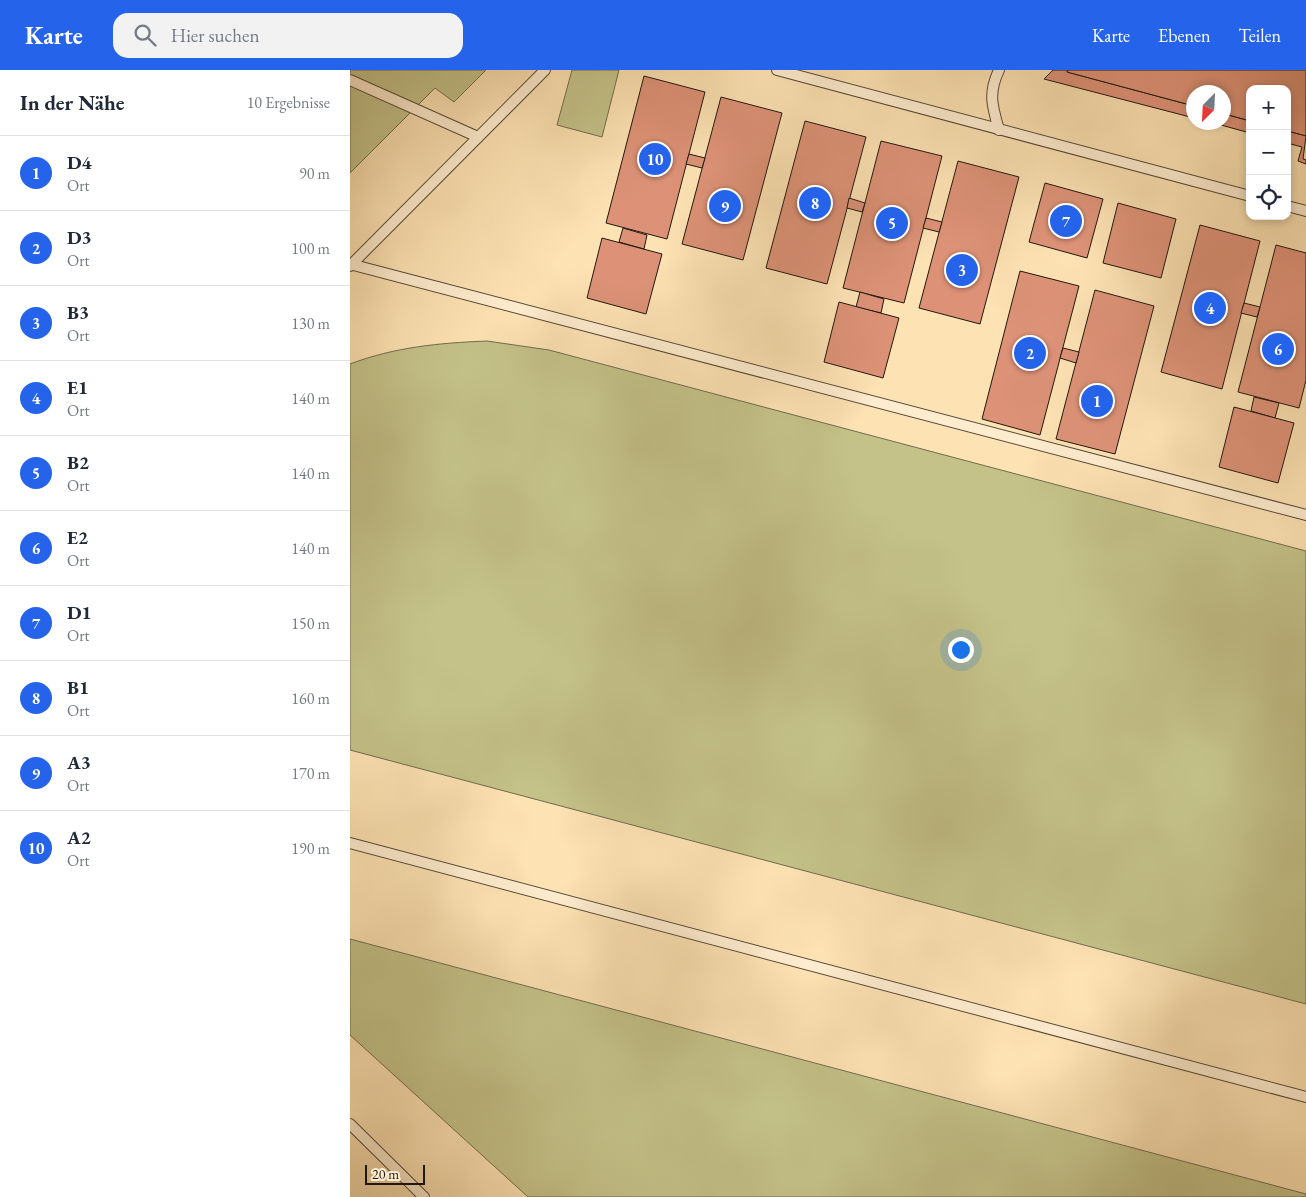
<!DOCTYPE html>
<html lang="de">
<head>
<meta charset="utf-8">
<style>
	:root { --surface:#fff; --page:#f2f2f3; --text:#1f2937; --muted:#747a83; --line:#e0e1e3; --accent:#2563eb }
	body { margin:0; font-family:"EB Garamond",serif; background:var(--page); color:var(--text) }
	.controls { position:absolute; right:15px; top:15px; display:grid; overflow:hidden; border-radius:10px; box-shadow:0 2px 8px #0003 }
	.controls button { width:45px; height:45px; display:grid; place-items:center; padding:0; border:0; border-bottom:1px solid var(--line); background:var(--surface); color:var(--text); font:25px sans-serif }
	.compass { position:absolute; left:836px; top:15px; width:45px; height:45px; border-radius:50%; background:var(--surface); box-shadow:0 2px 8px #0003; rotate:204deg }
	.scale { position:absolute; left:15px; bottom:12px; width:60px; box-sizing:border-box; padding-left:5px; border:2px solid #20170f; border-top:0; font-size:14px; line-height:18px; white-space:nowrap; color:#20170f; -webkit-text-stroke:4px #feecce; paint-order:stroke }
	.you { position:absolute; left:610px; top:579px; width:18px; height:18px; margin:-12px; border:4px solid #fff; border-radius:50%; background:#1a73e8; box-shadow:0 0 0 8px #1a73e833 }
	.badge { display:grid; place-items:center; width:32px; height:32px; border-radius:50%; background:var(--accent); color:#fff; font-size:16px; font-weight:700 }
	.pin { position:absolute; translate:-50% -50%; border:2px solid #fff; box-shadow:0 1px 5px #0006 }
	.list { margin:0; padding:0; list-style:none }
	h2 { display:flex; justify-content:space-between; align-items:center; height:65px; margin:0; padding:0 20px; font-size:21px }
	h2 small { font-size:16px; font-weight:400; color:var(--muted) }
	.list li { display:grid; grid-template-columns:32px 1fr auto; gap:15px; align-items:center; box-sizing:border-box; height:75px; padding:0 20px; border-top:1px solid var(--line) }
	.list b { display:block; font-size:19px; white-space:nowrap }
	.list p { margin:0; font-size:16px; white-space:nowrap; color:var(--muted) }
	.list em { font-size:16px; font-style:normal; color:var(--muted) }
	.icon { flex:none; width:28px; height:28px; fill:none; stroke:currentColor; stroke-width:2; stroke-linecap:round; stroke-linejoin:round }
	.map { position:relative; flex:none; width:956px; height:1127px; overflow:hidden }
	header { display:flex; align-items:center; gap:30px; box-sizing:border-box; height:70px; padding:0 25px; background:var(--accent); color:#fff }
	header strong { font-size:24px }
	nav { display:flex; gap:28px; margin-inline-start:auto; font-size:18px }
	.search { width:350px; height:45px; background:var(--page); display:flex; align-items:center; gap:12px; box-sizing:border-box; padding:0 18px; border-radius:15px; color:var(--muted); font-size:19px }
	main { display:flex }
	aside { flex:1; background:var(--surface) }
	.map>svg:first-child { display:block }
</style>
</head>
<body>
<header>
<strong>Karte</strong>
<div class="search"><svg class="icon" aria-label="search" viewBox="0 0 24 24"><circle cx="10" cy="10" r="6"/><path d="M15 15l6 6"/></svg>Hier suchen</div>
<nav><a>Karte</a><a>Ebenen</a><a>Teilen</a></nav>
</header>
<main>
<aside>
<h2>In der Nähe<small>10 Ergebnisse</small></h2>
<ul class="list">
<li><span class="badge">1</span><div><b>D4</b><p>Ort</p></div><em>90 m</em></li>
<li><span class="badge">2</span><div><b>D3</b><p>Ort</p></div><em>100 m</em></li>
<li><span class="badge">3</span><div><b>B3</b><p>Ort</p></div><em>130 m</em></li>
<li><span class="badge">4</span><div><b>E1</b><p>Ort</p></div><em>140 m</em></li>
<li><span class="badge">5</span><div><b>B2</b><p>Ort</p></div><em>140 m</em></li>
<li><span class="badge">6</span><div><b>E2</b><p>Ort</p></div><em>140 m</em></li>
<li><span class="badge">7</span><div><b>D1</b><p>Ort</p></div><em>150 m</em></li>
<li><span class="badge">8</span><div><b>B1</b><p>Ort</p></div><em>160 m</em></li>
<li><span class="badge">9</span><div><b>A3</b><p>Ort</p></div><em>170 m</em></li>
<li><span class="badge">10</span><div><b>A2</b><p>Ort</p></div><em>190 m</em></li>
</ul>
</aside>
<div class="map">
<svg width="956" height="1127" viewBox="0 0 956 1127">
	<rect width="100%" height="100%" fill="#fde2b3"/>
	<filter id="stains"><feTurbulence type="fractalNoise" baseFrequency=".004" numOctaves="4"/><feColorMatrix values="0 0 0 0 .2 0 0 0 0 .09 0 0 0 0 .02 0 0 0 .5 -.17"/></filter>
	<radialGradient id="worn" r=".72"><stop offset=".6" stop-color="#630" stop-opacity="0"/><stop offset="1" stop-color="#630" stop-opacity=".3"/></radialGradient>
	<g fill="#c4c289" stroke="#726c4c">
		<polygon points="0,0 136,0 104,32 85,18 0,103"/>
		<polygon points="222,0 269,0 252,67 207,55"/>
		<path d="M137,271L199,280L956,481V934L0,680V294C45,277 89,273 137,271Z"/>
		<polygon points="0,869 956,1124 956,1127 178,1127 0,965"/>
	</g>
	<g fill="#dd9277" stroke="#20170f">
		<polygon points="703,0 718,0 717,2 844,36 844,48 694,9"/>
		<polygon points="718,0 956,0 956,66 937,61 937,19 900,19 900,51 874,44 874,22 844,22 844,36 717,2"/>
		<polygon points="294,6 355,22 317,169 256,153"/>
		<polygon points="371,27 432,43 393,190 332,174"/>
		<polygon points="874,44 900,51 900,63 860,52 874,52"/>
		<polygon points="455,51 516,67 477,214 416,198"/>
		<polygon points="937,61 956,66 953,89 956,90 956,94 948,91 952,77 937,73"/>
		<polygon points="531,71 592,86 554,233 493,218"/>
		<polygon points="339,84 355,88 352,98 336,94"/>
		<polygon points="608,91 669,107 630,254 569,238"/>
		<polygon points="695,113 753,129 737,188 679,172"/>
		<polygon points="499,128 515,133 512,142 497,138"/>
		<polygon points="768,133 826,149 811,208 753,193"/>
		<polygon points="576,148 592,152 589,162 573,158"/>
		<polygon points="850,155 910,171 872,319 811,302"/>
		<polygon points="273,158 297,165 294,179 269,172"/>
		<polygon points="252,168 312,184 296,244 237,228"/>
		<polygon points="926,175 956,183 956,310 949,338 888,322"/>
		<polygon points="670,201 729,216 690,365 632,349"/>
		<polygon points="745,220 804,236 765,384 706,369"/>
		<polygon points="510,222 534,229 531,243 506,237"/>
		<polygon points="489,232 549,248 533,308 474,292"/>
		<polygon points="894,233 910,237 907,247 891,243"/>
		<polygon points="713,278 729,282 726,293 710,288"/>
		<polygon points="904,327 929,333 925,348 901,341"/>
		<polygon points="884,337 944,353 928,413 869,397"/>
	</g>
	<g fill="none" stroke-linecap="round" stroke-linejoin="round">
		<defs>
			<g id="service">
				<polyline points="427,0 900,126"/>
				<polyline points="0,10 128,67"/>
				<path d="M649,60C642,36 638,23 649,0"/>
				<polyline points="937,136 956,141"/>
				<polyline points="0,194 956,445"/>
				<polyline points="0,196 195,0"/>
				<polyline points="0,773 956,1027"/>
				<polyline points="0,1054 74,1127"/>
			</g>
		</defs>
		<use href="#service" stroke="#574a38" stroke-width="12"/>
		<use href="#service" stroke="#feecce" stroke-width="10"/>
	</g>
	<rect width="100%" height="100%" filter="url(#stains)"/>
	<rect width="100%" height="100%" fill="url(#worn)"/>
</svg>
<div class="controls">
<button>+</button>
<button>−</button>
<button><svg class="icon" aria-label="locate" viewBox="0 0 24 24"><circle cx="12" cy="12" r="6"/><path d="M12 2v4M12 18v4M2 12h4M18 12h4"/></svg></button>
</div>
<svg class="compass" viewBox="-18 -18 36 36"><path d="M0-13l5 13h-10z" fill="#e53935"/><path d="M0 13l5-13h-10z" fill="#747a83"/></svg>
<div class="scale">20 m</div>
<div class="you"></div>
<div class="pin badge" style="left:747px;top:331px">1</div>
<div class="pin badge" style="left:680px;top:283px">2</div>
<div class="pin badge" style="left:612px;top:200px">3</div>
<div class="pin badge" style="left:860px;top:238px">4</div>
<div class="pin badge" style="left:542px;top:153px">5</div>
<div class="pin badge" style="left:928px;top:279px">6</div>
<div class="pin badge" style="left:716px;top:151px">7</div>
<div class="pin badge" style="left:465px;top:133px">8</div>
<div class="pin badge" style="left:375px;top:136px">9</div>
<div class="pin badge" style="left:305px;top:89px">10</div>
</div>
</main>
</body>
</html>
